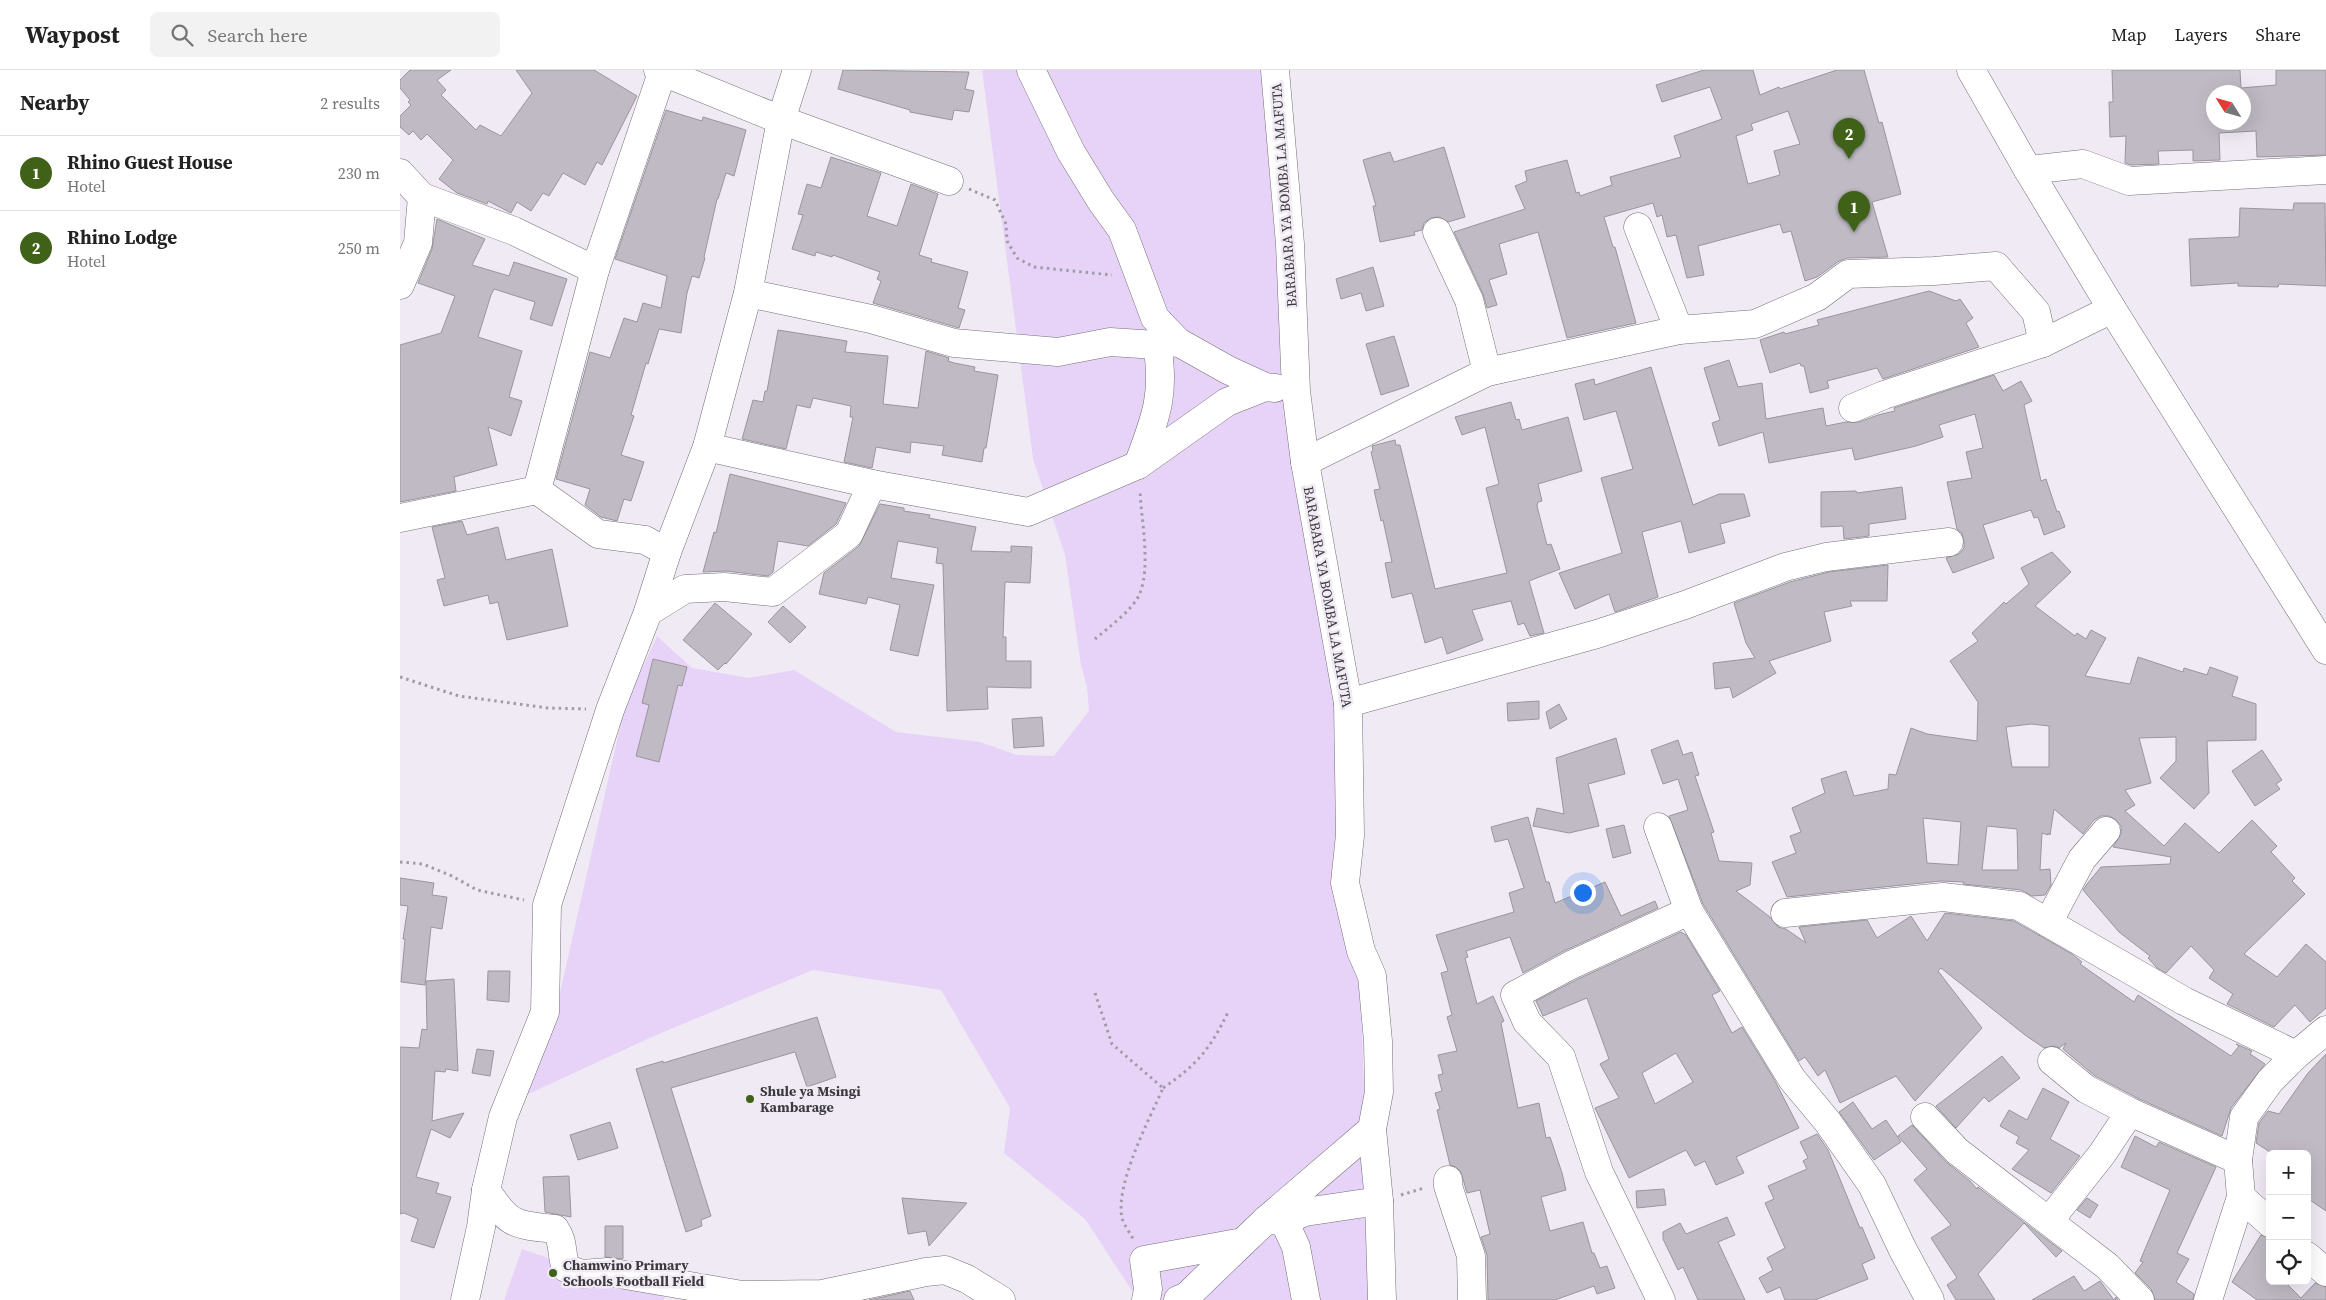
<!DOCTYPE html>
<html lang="en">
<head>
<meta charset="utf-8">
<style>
	:root { --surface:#fff; --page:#f2f2f2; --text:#222; --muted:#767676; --line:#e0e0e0; --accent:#3f6118 }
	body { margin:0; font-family:"Source Serif 4",serif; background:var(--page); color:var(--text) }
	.controls { position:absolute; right:15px; bottom:15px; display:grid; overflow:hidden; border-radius:8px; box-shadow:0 5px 20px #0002 }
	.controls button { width:45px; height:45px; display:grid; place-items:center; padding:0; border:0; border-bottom:1px solid var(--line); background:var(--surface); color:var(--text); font:25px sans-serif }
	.compass { position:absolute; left:1806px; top:15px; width:45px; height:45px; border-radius:50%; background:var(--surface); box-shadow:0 5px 20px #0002; rotate:307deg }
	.you { position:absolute; left:1182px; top:822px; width:18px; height:18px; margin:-12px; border:4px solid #fff; border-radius:50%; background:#1a73e8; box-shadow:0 0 0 8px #1a73e833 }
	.badge { display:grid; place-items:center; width:32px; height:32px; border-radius:50%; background:var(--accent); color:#fff; font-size:16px; font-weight:700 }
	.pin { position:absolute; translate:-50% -41px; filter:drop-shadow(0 1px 2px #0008) }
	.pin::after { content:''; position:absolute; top:26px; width:18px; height:15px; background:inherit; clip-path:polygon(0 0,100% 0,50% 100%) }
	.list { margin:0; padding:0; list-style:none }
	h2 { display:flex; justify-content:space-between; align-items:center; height:65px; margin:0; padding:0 20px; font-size:21px }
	h2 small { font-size:16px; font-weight:400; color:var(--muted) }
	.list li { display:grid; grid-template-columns:32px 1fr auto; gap:15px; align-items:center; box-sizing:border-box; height:75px; padding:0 20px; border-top:1px solid var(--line) }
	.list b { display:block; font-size:19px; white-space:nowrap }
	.list p { margin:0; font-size:16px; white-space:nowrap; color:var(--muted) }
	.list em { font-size:16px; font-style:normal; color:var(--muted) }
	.icon { flex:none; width:28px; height:28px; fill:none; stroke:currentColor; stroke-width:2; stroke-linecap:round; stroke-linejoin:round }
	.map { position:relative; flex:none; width:1926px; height:1230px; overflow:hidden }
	header { display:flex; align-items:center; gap:30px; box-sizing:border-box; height:70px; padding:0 25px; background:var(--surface); border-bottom:1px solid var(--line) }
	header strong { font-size:24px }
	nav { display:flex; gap:28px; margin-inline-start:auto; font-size:18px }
	.search { width:350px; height:45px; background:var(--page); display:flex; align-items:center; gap:12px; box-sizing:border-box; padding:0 18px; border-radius:8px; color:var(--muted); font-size:19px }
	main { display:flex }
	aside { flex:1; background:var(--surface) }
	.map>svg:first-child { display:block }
</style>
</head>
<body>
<header>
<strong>Waypost</strong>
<div class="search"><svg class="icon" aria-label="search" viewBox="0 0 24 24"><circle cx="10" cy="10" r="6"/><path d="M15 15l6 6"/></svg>Search here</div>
<nav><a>Map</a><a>Layers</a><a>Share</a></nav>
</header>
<main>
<aside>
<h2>Nearby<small>2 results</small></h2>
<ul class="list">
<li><span class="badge">1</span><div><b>Rhino Guest House</b><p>Hotel</p></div><em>230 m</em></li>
<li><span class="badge">2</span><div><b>Rhino Lodge</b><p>Hotel</p></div><em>250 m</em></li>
</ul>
</aside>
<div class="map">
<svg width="1926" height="1230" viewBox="0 0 1926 1230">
	<rect width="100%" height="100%" fill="#f0eaf4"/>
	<g fill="#e8d3f8">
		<polygon points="582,0 864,0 939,638 962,961 966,1075 979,1230 738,1230 685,1149 604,1083 610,1038 541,920 413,900 254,966 124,1026 159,927 225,635 257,566 292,598 349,608 394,600 496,662 580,672 617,685 654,686 689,641 687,617 681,595 665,485 633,389"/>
		<polygon points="122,1179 265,1227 264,1230 104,1230"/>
	</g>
	<g fill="#bfbac3" stroke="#9a959e" fill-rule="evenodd">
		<polygon points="10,0 51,0 37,10 46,20 41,25 76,60 80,55 101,66 132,23 116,0 194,0 237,26 202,95 197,92 185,115 163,103 149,126 143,123 131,141 117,132 111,143 88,131 87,134 57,123 39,109 53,90 27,64 21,70 13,61 9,65 0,57 0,46 11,35 8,32 10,30 0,18 0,10"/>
		<polygon points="443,0 569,2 565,19 574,21 569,42 554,40 552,50 510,42 510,40 438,19"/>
		<path d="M1304,0H1353L1360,25L1379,17L1380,19L1437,0H1464L1479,53L1482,52L1501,124L1472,132L1488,187L1447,188L1439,191L1417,207L1405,211L1391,161L1383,163L1380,154L1298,176L1304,205L1287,208L1276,165L1267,167L1262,145L1257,147L1253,133L1204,147L1213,177H1215L1236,253L1167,268L1138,162L1099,174L1107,204L1089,210L1097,235L1087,238L1083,224L1054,162L1125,139L1115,116L1127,111L1125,101L1167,90L1176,123L1179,122L1180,126L1212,115L1210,107L1281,87L1274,66L1322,49L1310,17L1262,32L1256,15ZM1388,41L1400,74L1374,81L1380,105L1348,114L1336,66L1353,60L1351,54Z"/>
		<path d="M1712,0H1840L1841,18L1876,15V0H1926V85L1857,87L1856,61L1819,63L1820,90L1793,91V80L1758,81L1759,94L1731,95L1725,93L1726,66L1710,67L1709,32H1713ZM1814,22H1844V52H1814Z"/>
		<polygon points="266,40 302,51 303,47 346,60 334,106 326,103 318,129 317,129 304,187 305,188 299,208 292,206 287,223 281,263 259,259 248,294 246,293 231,345 234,346 221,385 244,392 231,431 224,429 217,451 201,447 185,435 190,419 156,409 190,282 210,288 224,248 237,252 243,233 261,238 267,206 215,189"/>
		<polygon points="1044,77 1065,147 1048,152 1039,147 1031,148 1024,153 1022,160 1014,162 1015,165 980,172 973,136 976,136 963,90 990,82 994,92"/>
		<polygon points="431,87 481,103 467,146 497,156 511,114 538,124 519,185 532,189 531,192 568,202 558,238 565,240 559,258 473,233 481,211 477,209 480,202 433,185 432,187 416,182 415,186 392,179 403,145 398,144 407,114 421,118"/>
		<polygon points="1894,133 1925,133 1926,216 1879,214 1878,217 1838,216 1838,213 1791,216 1789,169 1839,167 1840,138 1893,140"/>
		<polygon points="37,149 85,169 72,195 109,206 114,192 167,209 152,256 130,249 135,232 94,219 91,225 78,267 122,281 109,327 122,331 111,366 88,357 97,395 54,407 56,421 0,432 0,275 41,263 55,226 18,213 32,179"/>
		<polygon points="973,197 984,236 966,241 961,223 941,229 936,209"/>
		<polygon points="1529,221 1556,231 1560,229 1573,248 1566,253 1579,277 1483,309 1477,298 1427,311 1429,318 1410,323 1404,296 1401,296 1400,293 1370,303 1360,270 1384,262 1385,264 1419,255 1417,250"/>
		<polygon points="378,260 447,271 445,282 488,286 483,334 518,338 526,281 549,288 548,291 554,293 575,297 574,301 598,305 586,378 584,378 582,392 542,385 544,376 511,372 510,383 476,377 472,398 444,392 453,347 450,347 451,336 413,328 410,338 397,335 386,379 342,369 353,330 363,332 365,321 367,321"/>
		<polygon points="994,266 1009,316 981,325 966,274"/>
		<polygon points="1329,290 1338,317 1362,313 1366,349 1423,338 1426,356 1446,352 1459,352 1478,345 1495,341 1494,338 1594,305 1603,321 1621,311 1632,331 1624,335 1641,411 1646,409 1657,442 1659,441 1665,457 1644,465 1638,447 1634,448 1631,440 1583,455 1594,488 1553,503 1546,488 1559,484 1564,478 1564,471 1562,463 1557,459 1547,412 1572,408 1566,382 1583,378 1575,344 1539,355 1543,367 1516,376 1455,390 1452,378 1369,393 1363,362 1319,376 1312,353 1320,350 1304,298"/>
		<polygon points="1251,297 1293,435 1319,424 1344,424 1350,446 1320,454 1325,473 1289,483 1281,451 1242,462 1258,527 1215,542 1209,524 1175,539 1159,503 1222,483 1201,408 1233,399 1216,341 1184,350 1175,314 1194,309 1195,315"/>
		<polygon points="1111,332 1116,350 1119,349 1122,360 1168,347 1182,401 1138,414 1142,431 1138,432 1137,436 1147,475 1151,474 1160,499 1129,511 1144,563 1130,566 1124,553 1118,555 1111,531 1072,540 1083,570 1047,584 1042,567 1025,573 1012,523 992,528 985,493 992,492 983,450 981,451 974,420 980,419 971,382 973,381 972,376 995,370 996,375 1000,375 1035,519 1107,503 1086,418 1099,414 1085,357 1062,365 1055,347"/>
		<polygon points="330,404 446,433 436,454 408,476 378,471 373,502 368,506 326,501 303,502 314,462 316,463"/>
		<polygon points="1502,417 1506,449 1469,454 1469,466 1444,469 1443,456 1421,457 1421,422 1456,421 1457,423"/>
		<polygon points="480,434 504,438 504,441 530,445 529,448 576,457 571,481 611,482 611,476 632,477 630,513 605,512 603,567 606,567 606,591 631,591 631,618 587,617 588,639 547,641 543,494 536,493 538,478 498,471 491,508 534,515 518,586 490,580 500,535 468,527 466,534 419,524 424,503 459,476"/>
		<polygon points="62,451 67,465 98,457 106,490 152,479 168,556 107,570 98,532 90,534 88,525 44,536 37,510 45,508 32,457"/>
		<path d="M1652,482L1671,502L1635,536L1675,566L1677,563L1686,569L1691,560L1706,568L1685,606L1730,614L1738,587L1783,602L1784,598L1807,605L1810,597L1838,607L1832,626L1856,634V670L1807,671L1809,723L1794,739L1760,708L1776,691V667L1739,668L1751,713L1725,720L1735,735L1725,741L1764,776L1785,753L1819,783L1852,750L1877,776L1871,782L1895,808L1892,811L1905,824L1844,884L1877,907L1906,874L1926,892V938L1910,952L1895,935L1874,957L1827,934L1833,924L1809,908L1814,900L1791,876L1766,903L1757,898L1748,888L1750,886L1719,862L1683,820L1687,814L1701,797L1770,794L1771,787L1713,777L1721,764V756L1716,750L1709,746H1701L1694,750L1683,764L1654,739L1650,765L1648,763V765L1642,763L1640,800L1650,799L1651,815L1645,825L1632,826L1621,820L1563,814L1564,812L1541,811L1387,827L1372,792L1396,783L1390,766L1401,762L1392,738L1425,723L1421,709L1446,701L1454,726L1488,719L1489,704L1496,705L1511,658L1527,664L1577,671L1578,632L1550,591L1578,571L1572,563L1604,532L1606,534L1629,514L1621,498ZM1631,654L1649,656V697H1612L1606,657ZM1523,748L1561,752L1558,795L1527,793ZM1587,756L1617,759L1618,800H1582Z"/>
		<polygon points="1488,495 1487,531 1450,531 1452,536 1424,542 1431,571 1369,591 1376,603 1333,628 1330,617 1315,619 1313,593 1355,588 1346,573 1334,533 1390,512 1429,502"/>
		<polygon points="315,533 352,564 326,594 325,593 318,600 283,570"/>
		<polygon points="383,536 406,557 390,573 368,552"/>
		<polygon points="253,589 287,597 282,616 278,615 259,692 236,686 249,635 242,633"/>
		<polygon points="1139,631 1139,649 1108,651 1107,633"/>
		<polygon points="1159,634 1167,649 1150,659 1146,642"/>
		<polygon points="642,647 644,676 614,678 612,649"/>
		<polygon points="1216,668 1225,704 1188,714 1199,756 1169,763 1133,756 1137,738 1164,744 1156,688"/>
		<polygon points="1278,670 1283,685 1292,682 1299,705 1295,706 1314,762 1311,763 1319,791 1352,793 1350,815 1336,821 1370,847 1378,857 1386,859 1406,873 1399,857 1467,850 1477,868 1511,846 1527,871 1545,843 1614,851 1672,884 1682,892 1680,894 1734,932 1738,925 1831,986 1839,976 1836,974 1852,981 1850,984 1865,994 1831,1038 1822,1066 1737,1028 1695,1006 1663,979 1666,973 1659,978 1654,976 1644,978 1625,965 1541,898 1538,901 1582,958 1515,1031 1496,1006 1440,1033 1425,1000 1418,1006 1405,987 1399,991 1303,834 1269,746 1288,740 1278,709 1263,714 1251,680"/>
		<polygon points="1862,680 1882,710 1876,714 1880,719 1855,736 1832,701"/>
		<polygon points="1128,747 1146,812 1149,812 1155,833 1205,812 1221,846 1255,831 1258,838 1164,881 1123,903 1110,867 1066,881 1068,887 1065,888 1077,934 1093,926 1104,951 1101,953 1118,1038 1139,1033 1146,1068 1150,1067 1162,1103 1166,1120 1141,1127 1150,1161 1183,1152 1192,1183 1194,1183 1200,1198 1207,1196 1215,1218 1197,1224 1194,1216 1155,1230 1088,1230 1087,1185 1081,1167 1090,1164 1080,1120 1067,1123 1061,1102 1056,1097 1050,1095 1037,1040 1040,1039 1035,1023 1042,1021 1038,1005 1043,1004 1038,985 1057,981 1047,947 1052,945 1041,903 1048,901 1036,865 1114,842 1109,823 1124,818 1108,769 1095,772 1091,757"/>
		<polygon points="1224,755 1231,783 1213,788 1206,759"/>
		<polygon points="0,808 34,813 32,825 47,827 42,859 31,857 25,915 1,912 5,869 3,869 8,836 0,835"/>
		<path d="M1281,862L1286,865L1320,921L1312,925L1332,963L1342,957L1374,1009L1399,1058L1336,1087L1344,1103L1316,1115L1305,1091L1295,1096L1286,1080L1229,1108L1195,1038L1219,1028L1200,994L1209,989L1187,928L1143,946L1136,931L1178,909ZM1276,983L1293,1012L1255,1034L1242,1003Z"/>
		<polygon points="88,901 110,901 109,932 87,930"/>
		<polygon points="54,909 58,1001 46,999 45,1002 35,1001 32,1051 64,1043 50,1068 31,1059 16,1107 39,1113 36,1123 51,1127 34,1178 11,1171 18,1149 4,1143 0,1144 0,977 19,978 22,959 27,960 26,911"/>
		<polygon points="417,947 436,1007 407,1017 395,982 271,1018 311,1146 301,1150 302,1156 286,1162 236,999 263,991 263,993"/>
		<polygon points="77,979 94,981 90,1006 72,1003"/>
		<polygon points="1926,984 1926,1141 1907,1128 1907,1084 1873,1084 1856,1073 1859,1053 1868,1041 1879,1044 1908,1003"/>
		<polygon points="1602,986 1620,1008 1589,1032 1584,1027 1556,1058 1536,1036"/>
		<polygon points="1643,1018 1669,1032 1650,1069 1680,1086 1651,1123 1612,1099 1629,1080 1616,1073 1619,1067 1600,1056 1609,1040 1627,1050"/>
		<polygon points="1453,1032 1472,1059 1486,1050 1501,1072 1474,1090 1439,1042"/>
		<polygon points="210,1052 218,1078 178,1090 170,1065"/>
		<polygon points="1512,1055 1546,1092 1570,1111 1577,1119 1578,1117 1662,1181 1656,1187 1624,1153 1578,1204 1595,1230 1556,1230 1547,1215 1557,1208 1531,1168 1551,1155 1514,1110 1527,1099 1498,1066"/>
		<polygon points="1417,1064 1428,1080 1460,1158 1462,1157 1475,1188 1462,1194 1468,1209 1415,1230 1385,1230 1380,1217 1367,1223 1359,1208 1373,1200 1367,1188 1385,1178 1365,1133 1374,1129 1368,1116 1407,1099 1403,1091 1408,1088 1400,1072"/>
		<polygon points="1735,1066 1756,1077 1759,1072 1816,1097 1777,1183 1789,1189 1776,1212 1794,1224 1793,1230 1755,1230 1751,1219 1735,1203 1743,1192 1740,1191 1770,1120 1721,1097"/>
		<polygon points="169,1106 171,1147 145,1142 143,1107"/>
		<polygon points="1264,1119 1266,1135 1237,1138 1236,1121"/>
		<polygon points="502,1128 567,1133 529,1176 526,1161 508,1164"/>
		<polygon points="1687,1128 1698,1135 1690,1148 1677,1140"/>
		<polygon points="1327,1147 1335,1165 1318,1172 1345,1230 1298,1230 1283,1197 1278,1200 1263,1169 1263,1162 1280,1153 1286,1164"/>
		<polygon points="205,1156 223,1156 223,1189 205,1187"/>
		<polygon points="1861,1165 1870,1168 1870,1211 1884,1211 1901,1228 1915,1213 1926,1217 1926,1230 1857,1230 1832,1212"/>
		<polygon points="1674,1206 1684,1221 1700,1211 1714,1230 1716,1227 1718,1230 1632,1230"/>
		<polygon points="510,1221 514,1230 469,1230"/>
	</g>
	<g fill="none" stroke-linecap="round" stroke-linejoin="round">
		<defs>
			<g id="minor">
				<polyline points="258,0 381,50 549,111"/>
				<polyline points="631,0 671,82 701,131 722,160 755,248 778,272 828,300 865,317 875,318"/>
				<polyline points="875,0 890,174 896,321 905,392 948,633 950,765 945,813 961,881 972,906 978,971 979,1022 972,1059 979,1131 982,1230"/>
				<polyline points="1628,100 1683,94 1729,111 1926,100"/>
				<polyline points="0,103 22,127 18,173 0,215"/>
				<polyline points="22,127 114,161 195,200"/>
				<polyline points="1238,157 1279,260"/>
				<polyline points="1037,162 1069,230 1087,302"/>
				<polyline points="348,223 471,249 554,273 658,282 710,272 757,275 778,272"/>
				<polyline points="1453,338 1484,325 1643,273 1712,239"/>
				<polyline points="307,377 472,414 628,442 738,395 827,332 865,317"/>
				<polyline points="905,392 1087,302 1279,260 1355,254 1417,227 1448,204 1534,201 1596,196 1636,242 1643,273"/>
				<path d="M738,395C755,350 766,324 757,275"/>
				<polyline points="137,420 198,464 245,470 267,482"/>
				<polyline points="0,448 137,420 195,200 263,0"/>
				<polyline points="248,542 285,519 324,517 373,522 449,464 472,414"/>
				<polyline points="948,633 1197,564 1285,535 1385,497 1426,487 1549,472"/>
				<polyline points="1258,757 1289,841 1392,1009 1427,1051 1472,1115 1503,1180 1530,1230"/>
				<polyline points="1385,843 1543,827 1619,836 1784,931 1896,985"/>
				<polyline points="1648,853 1682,789 1706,761"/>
				<polyline points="1652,991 1686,1019 1730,1042 1838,1090"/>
				<polyline points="1525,1047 1557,1081 1707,1196 1740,1230"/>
				<polyline points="1048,1110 1048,1116 1071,1186 1072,1230"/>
				<path d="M86,1120C110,1156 113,1154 155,1159C165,1174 160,1181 166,1198L182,1204L208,1202L342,1225L422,1224L526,1202L545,1200L567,1209L601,1230"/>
				<polyline points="1841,1127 1870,1153"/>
				<polyline points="866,1150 884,1151 905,1142 979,1131"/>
				<polyline points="884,1151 896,1177 906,1230"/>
				<polyline points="1649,1151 1702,1084 1730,1042"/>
				<polyline points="1907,1186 1926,1202"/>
				<polyline points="65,1230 81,1157 86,1120 103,1047 145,942 147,835 210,640 248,542 267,482 307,377 348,223 381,50 397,0"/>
				<polyline points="746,1230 748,1219 744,1190 843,1172 866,1150 972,1059"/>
				<polyline points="778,1230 787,1226 843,1172"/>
				<polyline points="1261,1230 1199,1102 1161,987 1127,952 1115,925 1171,895 1289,841"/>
				<polyline points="1808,1230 1841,1127 1838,1090 1844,1047 1870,1011 1896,985 1926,960"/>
			</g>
			<polyline id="highway" points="1571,0 1628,100 1712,239 1926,580"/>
		</defs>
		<use href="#minor" stroke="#746f78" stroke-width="29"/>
		<use href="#highway" stroke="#746f78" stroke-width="29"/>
		<g stroke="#a09ca4" stroke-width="3" stroke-dasharray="2.5 4" stroke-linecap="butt">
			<polyline points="569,119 595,130 606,154 607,171 617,188 634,197 712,205"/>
			<path d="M695,569C708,558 734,539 740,523C751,494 741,450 740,420"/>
			<polyline points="0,607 59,626 148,638 186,639"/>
			<polyline points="0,792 23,794 52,806 77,820 124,830"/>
			<path d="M695,923L712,974L763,1018C749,1050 715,1114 722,1148C724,1155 730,1163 733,1169"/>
			<path d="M763,1018C796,996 811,978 828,942"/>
			<polyline points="1001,1125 1024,1118"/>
		</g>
		<use href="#minor" stroke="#fff" stroke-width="28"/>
		<use href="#highway" stroke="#fff" stroke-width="28"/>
	</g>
	<g fill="#3f6118" stroke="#f0eaf4" stroke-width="2">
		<circle cx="350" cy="1029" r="5"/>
		<circle cx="153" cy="1203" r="5"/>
	</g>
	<g text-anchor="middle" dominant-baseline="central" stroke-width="5" stroke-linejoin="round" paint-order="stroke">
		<g font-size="14" fill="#3c3a3e" stroke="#f0eaf4">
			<text transform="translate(884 125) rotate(-94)">BARABARA YA BOMBA LA MAFUTA</text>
			<text transform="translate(928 527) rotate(80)">BARABARA YA BOMBA LA MAFUTA</text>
		</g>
		<g font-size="14" font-weight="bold" fill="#3c3a3e" stroke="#f0eaf4" text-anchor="start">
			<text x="360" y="1021">Shule ya Msingi<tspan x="360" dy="16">Kambarage</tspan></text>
			<text x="163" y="1195">Chamwino Primary<tspan x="163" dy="16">Schools Football Field</tspan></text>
		</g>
	</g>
</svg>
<div class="controls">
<button>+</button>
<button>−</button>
<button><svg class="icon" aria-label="locate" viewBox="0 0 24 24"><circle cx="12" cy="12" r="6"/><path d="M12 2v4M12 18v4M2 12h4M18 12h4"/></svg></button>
</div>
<svg class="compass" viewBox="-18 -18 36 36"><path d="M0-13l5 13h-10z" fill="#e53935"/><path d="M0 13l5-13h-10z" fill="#767676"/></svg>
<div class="you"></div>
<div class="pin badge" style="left:1454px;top:162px">1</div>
<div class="pin badge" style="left:1449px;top:89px">2</div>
</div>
</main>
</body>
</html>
